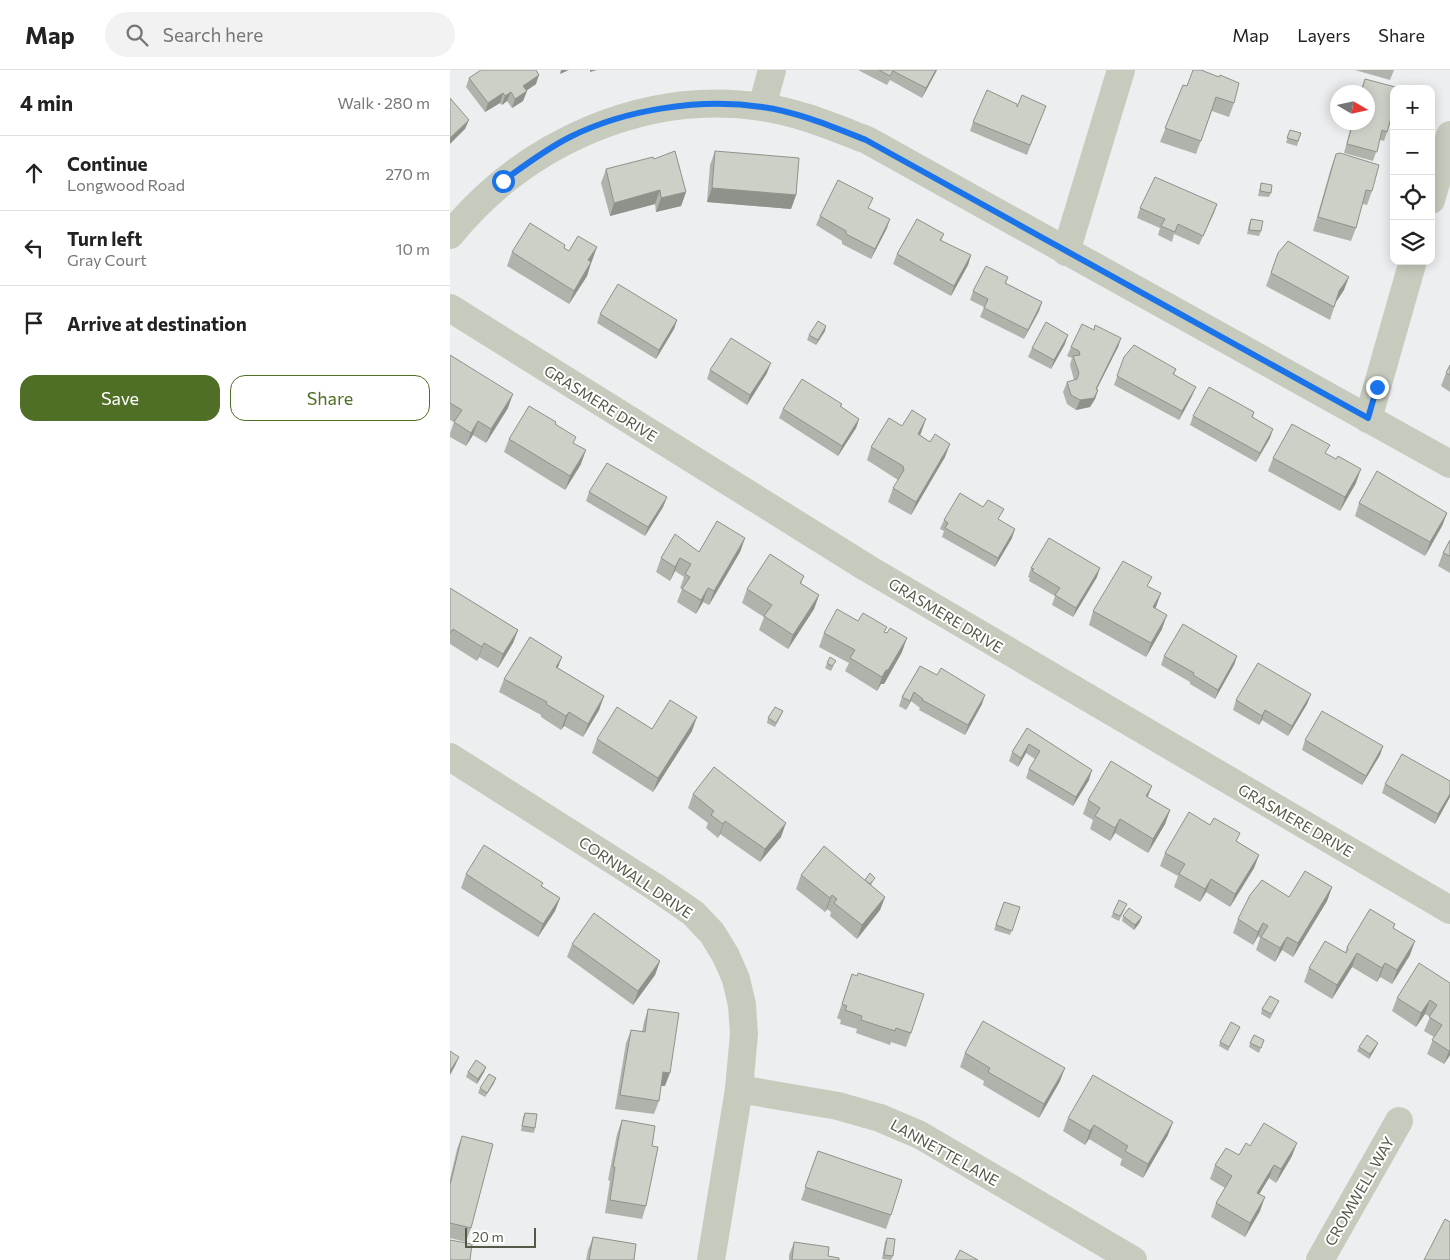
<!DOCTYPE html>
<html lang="en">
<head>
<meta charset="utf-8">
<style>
	:root { --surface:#fff; --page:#f2f2f2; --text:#222; --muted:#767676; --line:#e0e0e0; --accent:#506f26 }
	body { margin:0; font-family:Commissioner,sans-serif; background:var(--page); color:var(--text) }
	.controls { position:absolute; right:15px; top:15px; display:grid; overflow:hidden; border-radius:10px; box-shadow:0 2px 12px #0003 }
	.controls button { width:45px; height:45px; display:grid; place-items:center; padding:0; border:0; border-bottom:1px solid var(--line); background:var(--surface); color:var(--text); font:25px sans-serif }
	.compass { position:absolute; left:880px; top:15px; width:45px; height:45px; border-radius:50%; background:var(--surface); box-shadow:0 2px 12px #0003; rotate:99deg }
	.scale { position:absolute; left:15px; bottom:12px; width:71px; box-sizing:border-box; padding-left:5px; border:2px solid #535947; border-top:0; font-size:14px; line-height:18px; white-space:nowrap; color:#535947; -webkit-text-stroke:4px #fff; paint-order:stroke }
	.stop { position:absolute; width:15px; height:15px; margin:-11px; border:4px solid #1a73e8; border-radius:50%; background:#fff }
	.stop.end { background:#1a73e8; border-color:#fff; box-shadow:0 1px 5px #0008 }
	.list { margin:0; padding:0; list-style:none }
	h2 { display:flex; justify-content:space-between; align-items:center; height:65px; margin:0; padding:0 20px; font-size:21px }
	h2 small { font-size:16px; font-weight:400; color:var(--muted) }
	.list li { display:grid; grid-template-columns:32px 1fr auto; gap:15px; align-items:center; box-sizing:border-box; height:75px; padding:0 20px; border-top:1px solid var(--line) }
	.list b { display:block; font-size:19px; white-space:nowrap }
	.list p { margin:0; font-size:16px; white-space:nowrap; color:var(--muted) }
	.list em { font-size:16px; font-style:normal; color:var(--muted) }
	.actions { display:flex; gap:10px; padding:15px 20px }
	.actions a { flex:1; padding:11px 0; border:1px solid var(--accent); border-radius:15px; text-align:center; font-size:18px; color:var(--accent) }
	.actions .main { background:var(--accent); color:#fff }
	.icon { flex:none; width:28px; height:28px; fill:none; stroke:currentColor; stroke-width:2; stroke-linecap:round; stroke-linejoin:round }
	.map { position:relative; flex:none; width:1000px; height:1190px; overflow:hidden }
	header { display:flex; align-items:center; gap:30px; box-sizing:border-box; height:70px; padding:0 25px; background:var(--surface); border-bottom:1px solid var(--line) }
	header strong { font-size:24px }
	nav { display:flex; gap:28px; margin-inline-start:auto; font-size:18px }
	.search { width:350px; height:45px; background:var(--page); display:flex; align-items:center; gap:12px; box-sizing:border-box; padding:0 18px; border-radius:28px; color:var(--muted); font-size:19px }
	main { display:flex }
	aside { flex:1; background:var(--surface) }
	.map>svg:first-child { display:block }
</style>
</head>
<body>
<header>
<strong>Map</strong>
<div class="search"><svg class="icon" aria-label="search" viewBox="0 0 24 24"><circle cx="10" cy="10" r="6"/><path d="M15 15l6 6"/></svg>Search here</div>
<nav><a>Map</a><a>Layers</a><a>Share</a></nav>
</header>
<main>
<aside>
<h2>4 min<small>Walk · 280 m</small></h2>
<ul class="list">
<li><svg class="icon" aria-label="ahead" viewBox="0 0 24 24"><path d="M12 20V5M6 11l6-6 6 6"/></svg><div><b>Continue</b><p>Longwood Road</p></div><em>270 m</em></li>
<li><svg class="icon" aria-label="left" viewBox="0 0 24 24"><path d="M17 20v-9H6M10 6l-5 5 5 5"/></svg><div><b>Turn left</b><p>Gray Court</p></div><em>10 m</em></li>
<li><svg class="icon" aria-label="arrive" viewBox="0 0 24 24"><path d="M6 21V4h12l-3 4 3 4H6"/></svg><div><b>Arrive at destination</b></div></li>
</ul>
<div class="actions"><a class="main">Save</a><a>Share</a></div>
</aside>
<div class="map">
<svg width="1000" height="1190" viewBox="0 0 1000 1190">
	<rect width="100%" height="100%" fill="#edeef0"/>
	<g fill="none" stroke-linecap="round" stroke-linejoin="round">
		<g stroke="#c7cbbd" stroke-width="28">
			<polyline points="312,37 322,0"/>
			<polyline points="981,130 1000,65"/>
			<path d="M0,165C74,74 193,19 312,37C348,42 383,57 417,70L1000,394"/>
			<polyline points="616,182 671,0"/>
			<polyline points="0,238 417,498 1000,840"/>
			<polyline points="918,349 963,191"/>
			<polyline points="0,687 205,817 243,843 262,863 276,886 286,909 292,935 294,964 289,1019 261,1190"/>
			<polyline points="289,1019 388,1036 430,1048 470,1065 683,1190"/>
			<polyline points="870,1190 949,1051"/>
		</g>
	</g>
	<g fill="#afb3ab">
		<polygon points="408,0 487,0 472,28 440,10 437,15"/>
		<polygon points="905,0 944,0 940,10"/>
		<polygon points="19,8 86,14 76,21 77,21 73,31 62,38 57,31 52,35 50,33 35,42 16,17"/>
		<polygon points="915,9 937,62 934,71 930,70 923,91 894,83 902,52 918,52 918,22 910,22"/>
		<polygon points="733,15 784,33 779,47 762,41 746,84 710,72"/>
		<polygon points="596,36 577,85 520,61 523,52 567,37"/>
		<polygon points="840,60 851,63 847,76 836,73"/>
		<polygon points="265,81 346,125 341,139 257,132 260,95"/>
		<polygon points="886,84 922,121 917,135 912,134 906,158 901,171 863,161 881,98"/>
		<polygon points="204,89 236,122 231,136 206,142 205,134 160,146 151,113 156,99"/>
		<polygon points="811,113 821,123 819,127 808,126"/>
		<polygon points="767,134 749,175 724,164 722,172 708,165 710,158 687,148 690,138"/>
		<polygon points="419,139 437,158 421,189 392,174 392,171 366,155 370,146"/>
		<polygon points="801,149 811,161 809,166 797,164 799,154"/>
		<polygon points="494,164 491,171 521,185 518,195 501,226 443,194 447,184"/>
		<polygon points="114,178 119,181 142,191 137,206 119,234 57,196 62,182"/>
		<polygon points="828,183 894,220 886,232 880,250 816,216"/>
		<polygon points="558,207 556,213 592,232 589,241 574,269 530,247 534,237 520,230 523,221"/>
		<polygon points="150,244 227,250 224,259 206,289 147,253"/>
		<polygon points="643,259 671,268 668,277 647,319 648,320 645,329 640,337 626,340 617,334 613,322 617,312 624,310 620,295 622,288 617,286 621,277"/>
		<polygon points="375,261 366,275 357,270 359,265"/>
		<polygon points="615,274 601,299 578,287 582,278"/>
		<polygon points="0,285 58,338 36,373 23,365 16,376 0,367 0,363 4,352 0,350"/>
		<polygon points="674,287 726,299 724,305 742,326 729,350 664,315"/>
		<polygon points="1000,295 1000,322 991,316 996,303"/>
		<polygon points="260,300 317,303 297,335 257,309"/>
		<polygon points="392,334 391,337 409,349 406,358 388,386 329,348 333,339"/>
		<polygon points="804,342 803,347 820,368 806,392 740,355 743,346"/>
		<polygon points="105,354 131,394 115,420 54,382 59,369"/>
		<polygon points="452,356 471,363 470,365 480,372 495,387 461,445 438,432 443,418 448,410 417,390 421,377"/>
		<polygon points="877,384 906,413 890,441 818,401 823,388"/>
		<polygon points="139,422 217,427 213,437 195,466 136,431"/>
		<polygon points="909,433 997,443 992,456 975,486 905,446"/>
		<polygon points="494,450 550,450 562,468 545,497 492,467 494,461 490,459"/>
		<polygon points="295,468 290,482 259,535 253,532 246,544 227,532 232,519 230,518 234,507 225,501 220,511 206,502 211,488 249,482"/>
		<polygon points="1000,470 1000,503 988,496 993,483"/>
		<polygon points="581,498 647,507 623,547 602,535 605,526 579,511 580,508 578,507"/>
		<polygon points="354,506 351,514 369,525 364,539 338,579 309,560 314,547 292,533 297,519"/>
		<polygon points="699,517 711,523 705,538 712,559 696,587 639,555 643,541"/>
		<polygon points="0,518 68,560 63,573 48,598 29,587 27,591 0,574"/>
		<polygon points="408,551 435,562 452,582 434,614 431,614 427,621 395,601 399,593 369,577 374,563"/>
		<polygon points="714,586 787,586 784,595 765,629 740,614 740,612 711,595"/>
		<polygon points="377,593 384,595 381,601 375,598"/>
		<polygon points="470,596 532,634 515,665 469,640 470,638 461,631 456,640 449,636 452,627"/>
		<polygon points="108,598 154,626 149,640 133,667 114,656 111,660 91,647 91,645 49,622 54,609"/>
		<polygon points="861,624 857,634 838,666 812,650 809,655 783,640 786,630"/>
		<polygon points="333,641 331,646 325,657 317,653 318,648"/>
		<polygon points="577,658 639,710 623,736 576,708 579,699 585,689 576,683 568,697 559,691 562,682"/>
		<polygon points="202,659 242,661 203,722 142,683 147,669"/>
		<polygon points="855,670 933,676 930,685 912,715 852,680"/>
		<polygon points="1000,711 1000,727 985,754 932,723 935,714"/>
		<polygon points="243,724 331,767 310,792 270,764 268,768 256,758 258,753 238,738"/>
		<polygon points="698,727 720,740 715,754 698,783 665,763 660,771 640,759 643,750 633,744 638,730"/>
		<polygon points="760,755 809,785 804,798 780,837 756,822 750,832 724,817 728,806 710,796 715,783"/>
		<polygon points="16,804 92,816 110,828 105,841 88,867 11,818"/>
		<polygon points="351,805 415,810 423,812 421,815 435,827 430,840 407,869 380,846 381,842 377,839 375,842 346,819"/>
		<polygon points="882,817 877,831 843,887 832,880 825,892 806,880 810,868 808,866 803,875 783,863 788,849 839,827"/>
		<polygon points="554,832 570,837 560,865 544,860"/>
		<polygon points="675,839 669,851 661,847 663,843"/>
		<polygon points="673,846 690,852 684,860 672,851"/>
		<polygon points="944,858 960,885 942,914 930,907 927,912 902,897 882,929 854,912 859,898 895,883 897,877"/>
		<polygon points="122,874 210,891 205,905 183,935 117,887"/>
		<polygon points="402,904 461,963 456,977 441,972 440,975 406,963 407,959 390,954 391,950 387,948"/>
		<polygon points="1000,913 1000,985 994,994 977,984 984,967 974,961 980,947 975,944 966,957 942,941 947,928"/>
		<polygon points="827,935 820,949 811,944 812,939"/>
		<polygon points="198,939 215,1016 211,1016 209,1031 204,1044 165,1039 176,973 181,960 192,962 194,952"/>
		<polygon points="790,957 778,981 769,976 770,972"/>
		<polygon points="814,970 809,983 799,977 800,973"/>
		<polygon points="928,973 926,977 919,989 907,981 909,977"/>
		<polygon points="515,983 610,1011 589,1048 533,1015 534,1011 510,997"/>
		<polygon points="36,997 34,1002 27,1014 16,1007 18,1002"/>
		<polygon points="44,1013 35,1027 28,1023 30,1018"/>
		<polygon points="75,1043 85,1058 84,1063 71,1061 73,1047"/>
		<polygon points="618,1048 718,1065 693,1108 670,1095 672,1089 639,1069 635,1075 613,1061"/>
		<polygon points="172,1050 202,1076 196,1136 192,1149 155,1143 160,1111 158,1110 167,1064"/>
		<polygon points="12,1066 21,1158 16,1172 0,1168 0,1109 7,1079"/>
		<polygon points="800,1076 842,1086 826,1113 819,1108 809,1124 810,1141 795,1167 761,1147 766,1133 775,1118 760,1109 765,1095 789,1085"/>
		<polygon points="368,1081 441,1145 436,1159 351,1130"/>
		<polygon points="143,1167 184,1190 136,1190 138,1180"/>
		<polygon points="437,1168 443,1186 441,1190 432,1189 435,1172"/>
		<polygon points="344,1172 378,1186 389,1190 339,1190 339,1185"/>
	</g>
	<g fill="#8f928b">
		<polygon points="111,0 119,0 110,4"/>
		<polygon points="140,0 147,0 140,2"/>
		<polygon points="486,0 487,0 472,28 476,18"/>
		<polygon points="89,5 86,14 70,25 73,16"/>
		<polygon points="77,21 73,31 62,38 65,29"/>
		<polygon points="61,22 57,31 52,35 55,26"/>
		<polygon points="53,23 50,33 35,42 38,33"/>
		<polygon points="19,50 15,59 0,74 0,68"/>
		<polygon points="262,118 346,125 341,139 257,132"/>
		<polygon points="210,120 205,134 160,146 164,133"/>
		<polygon points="236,122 231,136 206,142 211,128"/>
		<polygon points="767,134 764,143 749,175 753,166"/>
		<polygon points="440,149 437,158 421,189 425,179"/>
		<polygon points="147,177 142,191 133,204 138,190"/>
		<polygon points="521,185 518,195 501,226 504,216"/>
		<polygon points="141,192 137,206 119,234 124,221"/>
		<polygon points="899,207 894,220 884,235 889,221"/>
		<polygon points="592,232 589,241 574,269 578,260"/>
		<polygon points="227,250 224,259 206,289 209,280"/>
		<polygon points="376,256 375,261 366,275 368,270"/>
		<polygon points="618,265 615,274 601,299 604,290"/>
		<polygon points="671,268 668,277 642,328 646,319"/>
		<polygon points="321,293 317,303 297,335 300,325"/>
		<polygon points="746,317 742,326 729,350 732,341"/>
		<polygon points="648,320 645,329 640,337 626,340 630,330"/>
		<polygon points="63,324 58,338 36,373 41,359"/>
		<polygon points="409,349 406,358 388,386 392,376"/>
		<polygon points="476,349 471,363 463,377 468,364"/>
		<polygon points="28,351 23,365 16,376 21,363"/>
		<polygon points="823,359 820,368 806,392 810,383"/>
		<polygon points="500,374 495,387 461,445 466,432"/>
		<polygon points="136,380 131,394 115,420 120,406"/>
		<polygon points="911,399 906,413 890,441 895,427"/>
		<polygon points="217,427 213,437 195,466 198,457"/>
		<polygon points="997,443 992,456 975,486 980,472"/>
		<polygon points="565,459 562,468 545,497 548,488"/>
		<polygon points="295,468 290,482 259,535 264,521"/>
		<polygon points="230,488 225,501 220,511 225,497"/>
		<polygon points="650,498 647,507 623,547 626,538"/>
		<polygon points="258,518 253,532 246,544 251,530"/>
		<polygon points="711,523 706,537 698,551 703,537"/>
		<polygon points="369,525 364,539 338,579 343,565"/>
		<polygon points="717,545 712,559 696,587 701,573"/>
		<polygon points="68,560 63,573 48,598 53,584"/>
		<polygon points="457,568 452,582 434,614 431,614 427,621 432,607"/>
		<polygon points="34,573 29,587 27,591 32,577"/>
		<polygon points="787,586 784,595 765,629 768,620"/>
		<polygon points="112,587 107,600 106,597"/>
		<polygon points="464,622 461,631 456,640"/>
		<polygon points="861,624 857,634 838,666 842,656"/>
		<polygon points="535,625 532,634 515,665 518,655"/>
		<polygon points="154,626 149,640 133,667 138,654"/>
		<polygon points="815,640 812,650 809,655 812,646"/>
		<polygon points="119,642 114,656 111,660 116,646"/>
		<polygon points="247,647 242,661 203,722 208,708"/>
		<polygon points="579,674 576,683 568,697 571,688"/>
		<polygon points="933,676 930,685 912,715 916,706"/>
		<polygon points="642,700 639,710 623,736 626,727"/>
		<polygon points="702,716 697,729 696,726"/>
		<polygon points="1000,724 1000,727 985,754 988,744"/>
		<polygon points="720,740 715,754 698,783 703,769"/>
		<polygon points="670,749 665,763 660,771 665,758"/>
		<polygon points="275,751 270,764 268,768 273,754"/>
		<polygon points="336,753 331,767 310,792 315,779"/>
		<polygon points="809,785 804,798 780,837 785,824"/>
		<polygon points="761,809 756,822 750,832 755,819"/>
		<polygon points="882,817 877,831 843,887 848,873"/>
		<polygon points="382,825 377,839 375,842 380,828"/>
		<polygon points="435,827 430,840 407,869 412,855"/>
		<polygon points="110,828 105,841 88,867 93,854"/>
		<polygon points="692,847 690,852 684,860 685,855"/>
		<polygon points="813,853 808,866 803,875 808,862"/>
		<polygon points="837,867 832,880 825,892 830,878"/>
		<polygon points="965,871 960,885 942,914 947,900"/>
		<polygon points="907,883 902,897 882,929 887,915"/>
		<polygon points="210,891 205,905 183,935 188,921"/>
		<polygon points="935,893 930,907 927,912 932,898"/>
		<polygon points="980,930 975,944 966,957 971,943"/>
		<polygon points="928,973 926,977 919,989 920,984"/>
		<polygon points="1000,979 1000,985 994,994 999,981"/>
		<polygon points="9,987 5,996 0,1005 0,1001"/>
		<polygon points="36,997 34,1002 27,1014 28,1009"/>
		<polygon points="615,998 610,1011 589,1048 594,1034"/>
		<polygon points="213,1002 220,1003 215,1016 208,1016"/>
		<polygon points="46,1008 44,1013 35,1027 37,1023"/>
		<polygon points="723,1052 718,1065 693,1108 698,1094"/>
		<polygon points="644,1055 639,1069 635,1075 640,1061"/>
		<polygon points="847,1073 842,1086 826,1113 831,1099"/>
		<polygon points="824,1095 819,1108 802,1136 807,1123"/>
		<polygon points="815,1127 810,1141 795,1167 800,1153"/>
	</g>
	<g fill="#ccd0c7" stroke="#8f928b">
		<polygon points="31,0 86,0 89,5 73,16 77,21 65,29 61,22 55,26 53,23 38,33 19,8"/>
		<polygon points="429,0 486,0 476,18 443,1 440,6"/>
		<polygon points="743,0 751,0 769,7 770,5 789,13 784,33 766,27 751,71 715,58 733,15 737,16"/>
		<polygon points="915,9 949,18 944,19 944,38 937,62 932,60 927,82 897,74 903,52 918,52 918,22 911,22"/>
		<polygon points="537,20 567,34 567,37 572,25 596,36 580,75 523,52"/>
		<polygon points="0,28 19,50 0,68"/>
		<polygon points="840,60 851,63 848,71 837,68"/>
		<polygon points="225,81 236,122 211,128 210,120 164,133 156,99 203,87 204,89"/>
		<polygon points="265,81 349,88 346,125 262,118"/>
		<polygon points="890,83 929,95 922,121 916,120 906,158 868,147 886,84"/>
		<polygon points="705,107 767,134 753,166 728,154 725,162 711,156 715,149 690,138"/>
		<polygon points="388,110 423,128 418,138 440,149 425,179 396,164 396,161 370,146"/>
		<polygon points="811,113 822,115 821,123 810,121"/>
		<polygon points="467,149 494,164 490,170 521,185 504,216 447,184"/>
		<polygon points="801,149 813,151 811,161 799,160"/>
		<polygon points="80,153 115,175 114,178 119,181 128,166 147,177 138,190 141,192 124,221 62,182"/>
		<polygon points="838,171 899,207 889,221 884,237 821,203 828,183"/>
		<polygon points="536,196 558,207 555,213 592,232 578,260 534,238 538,229 523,221"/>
		<polygon points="168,214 227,250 209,280 150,244"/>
		<polygon points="368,251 376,256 368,270 359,265"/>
		<polygon points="596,252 618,265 604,290 582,278"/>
		<polygon points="632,254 644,260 645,255 671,268 646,319 648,320 644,328 630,330 621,325 617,312 627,309 629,303 623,286 630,285 629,281 621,277"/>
		<polygon points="281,268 321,293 300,325 260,300"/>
		<polygon points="684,275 726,299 723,304 746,317 732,341 667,306 674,287"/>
		<polygon points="0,285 63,324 41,359 28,351 21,363 4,352 12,340 0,333"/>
		<polygon points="1000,295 1000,305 996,303"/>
		<polygon points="352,309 392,334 390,336 409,349 392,376 333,339"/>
		<polygon points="759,317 804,342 802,347 823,359 810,383 743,346"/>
		<polygon points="79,336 106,352 105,354 126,367 123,373 136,380 120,406 59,369"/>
		<polygon points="462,340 476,349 468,364 480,372 485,364 500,374 466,432 443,418 454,400 453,396 421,377 439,348 452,356"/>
		<polygon points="842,354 880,375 875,383 886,389 888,386 911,399 895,427 823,388"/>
		<polygon points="157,393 217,427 198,457 139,422"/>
		<polygon points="927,401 997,443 980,472 909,433"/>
		<polygon points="510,423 533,437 538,430 554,439 548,449 565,459 548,488 495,458 498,453 494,450"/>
		<polygon points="267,451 295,468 264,521 258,518 251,530 232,519 240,507 235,504 241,494 230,488 225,497 211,488 225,464 249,482"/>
		<polygon points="599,468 650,498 626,538 605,525 610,518 582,501 584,499 581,498"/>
		<polygon points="1000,470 1000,486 993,483"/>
		<polygon points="320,484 354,506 350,513 369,525 343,565 314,546 322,535 297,519"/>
		<polygon points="673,491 702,507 697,516 711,523 703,537 717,545 701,573 643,541"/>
		<polygon points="0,518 68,560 53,584 34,573 32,577 3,559 0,563"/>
		<polygon points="387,539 408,551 413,543 437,557 434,562 437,563 440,558 457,568 438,600 436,600 432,607 400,588 405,580 374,563"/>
		<polygon points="733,554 787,586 768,620 743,605 744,603 714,586"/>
		<polygon points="80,567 112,587 106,597 154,626 138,654 119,642 116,646 96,634 97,632 54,609"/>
		<polygon points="380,587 386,591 382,596 377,593"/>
		<polygon points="808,593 861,624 842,656 815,640 812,646 786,630"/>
		<polygon points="470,596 487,605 491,598 535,625 518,655 472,630 473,629 464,622 460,631 452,627"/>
		<polygon points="220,630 247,647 208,708 147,669 167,637 202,659"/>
		<polygon points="325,637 333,641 326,653 318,648"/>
		<polygon points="872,641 933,676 916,706 855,670"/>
		<polygon points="577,658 642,700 626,727 579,699 590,681 579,674 571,688 562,682"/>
		<polygon points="952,684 1000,711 1000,724 988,744 935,714"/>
		<polygon points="661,691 702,716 696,726 720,740 703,769 670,749 665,758 645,746 650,738 638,730"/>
		<polygon points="264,697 336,753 315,779 275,751 273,754 261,745 264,741 243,724"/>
		<polygon points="739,742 760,755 764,748 790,763 786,771 809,785 785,824 761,809 755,819 729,804 735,794 715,783"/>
		<polygon points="34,775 93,813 91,816 110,828 93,854 16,804"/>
		<polygon points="374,776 435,827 412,855 384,833 387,829 382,825 380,828 351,805"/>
		<polygon points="855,801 882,817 848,873 837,867 830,878 811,867 818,856 813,853 808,862 788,849 800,825 812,810 839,827"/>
		<polygon points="420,803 425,808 420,814 415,810"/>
		<polygon points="669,830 677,834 670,846 663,843"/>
		<polygon points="554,832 570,837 562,861 546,855"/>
		<polygon points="679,838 692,847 685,855 673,846"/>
		<polygon points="920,839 945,854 943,858 965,871 947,900 935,893 932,898 907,883 887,915 859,898 875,871 896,883 898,879 897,877"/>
		<polygon points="144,843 210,891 188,921 122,874"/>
		<polygon points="969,893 1000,913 1000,979 999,981 982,970 992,955 979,947 987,935 980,930 971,943 947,928"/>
		<polygon points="408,903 474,924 461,963 446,958 445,961 411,950 412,946 395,940 397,936 392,934 402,904 407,906"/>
		<polygon points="820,926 829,931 821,944 812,939"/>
		<polygon points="198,939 229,943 220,1003 213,1002 209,1031 170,1025 181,960 195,962"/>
		<polygon points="533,951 615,998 594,1034 538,1002 540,998 515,983"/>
		<polygon points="781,952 790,957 779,977 770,972"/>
		<polygon points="804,965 814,970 811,978 800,973"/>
		<polygon points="917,965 928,973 920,984 909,977"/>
		<polygon points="0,981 9,987 0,1001"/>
		<polygon points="26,990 36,997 28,1009 18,1002"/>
		<polygon points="39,1004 46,1008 37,1023 30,1018"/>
		<polygon points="643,1005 723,1052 698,1094 675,1081 678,1076 644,1055 640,1061 618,1048"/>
		<polygon points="75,1043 87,1044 85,1058 72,1056"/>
		<polygon points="172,1050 205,1056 202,1076 208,1077 196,1136 160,1130 165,1097 163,1097"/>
		<polygon points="814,1053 847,1073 831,1099 824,1095 807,1123 815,1127 800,1153 766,1133 782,1106 765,1095 776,1078 789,1085 796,1073 800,1076"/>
		<polygon points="12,1066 43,1074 21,1158 0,1153 0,1115"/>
		<polygon points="368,1081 452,1110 441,1145 355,1117"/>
		<polygon points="995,1149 1000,1152 1000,1190 974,1190"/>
		<polygon points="143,1167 186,1174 184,1190 139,1190"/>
		<polygon points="437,1168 445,1169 443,1186 434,1185"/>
		<polygon points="0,1170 22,1174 20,1190 0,1190"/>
		<polygon points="344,1172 379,1177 378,1186 389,1188 389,1190 342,1190"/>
		<polygon points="510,1180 528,1190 505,1190"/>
	</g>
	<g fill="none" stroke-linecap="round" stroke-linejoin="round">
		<path stroke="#1a73e8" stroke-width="6" d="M53,111C75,95 96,79 120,67C176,39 250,28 312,37C348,42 383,57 416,70L918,348L927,317"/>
	</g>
	<g text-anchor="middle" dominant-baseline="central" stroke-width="4" stroke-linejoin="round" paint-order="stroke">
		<g font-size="15" fill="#535947" stroke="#fff">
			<text transform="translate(151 333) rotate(32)">GRASMERE DRIVE</text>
			<text transform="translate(496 545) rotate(31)">GRASMERE DRIVE</text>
			<text transform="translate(846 750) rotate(30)">GRASMERE DRIVE</text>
			<text transform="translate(186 807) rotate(34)">CORNWALL DRIVE</text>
			<text transform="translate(495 1082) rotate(29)">LANNETTE LANE</text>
			<text transform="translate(909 1121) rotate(-60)">CROMWELL WAY</text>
		</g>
	</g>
</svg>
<div class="controls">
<button>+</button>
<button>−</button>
<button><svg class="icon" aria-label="locate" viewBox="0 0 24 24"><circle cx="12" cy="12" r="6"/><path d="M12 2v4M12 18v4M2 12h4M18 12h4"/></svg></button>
<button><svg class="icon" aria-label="layers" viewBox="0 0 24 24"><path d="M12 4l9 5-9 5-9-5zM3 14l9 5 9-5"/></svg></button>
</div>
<svg class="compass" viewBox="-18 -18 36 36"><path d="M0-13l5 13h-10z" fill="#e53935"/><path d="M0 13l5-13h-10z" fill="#767676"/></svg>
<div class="scale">20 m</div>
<div class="stop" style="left:53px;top:111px"></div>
<div class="stop end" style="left:927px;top:317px"></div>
</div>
</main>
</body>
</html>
